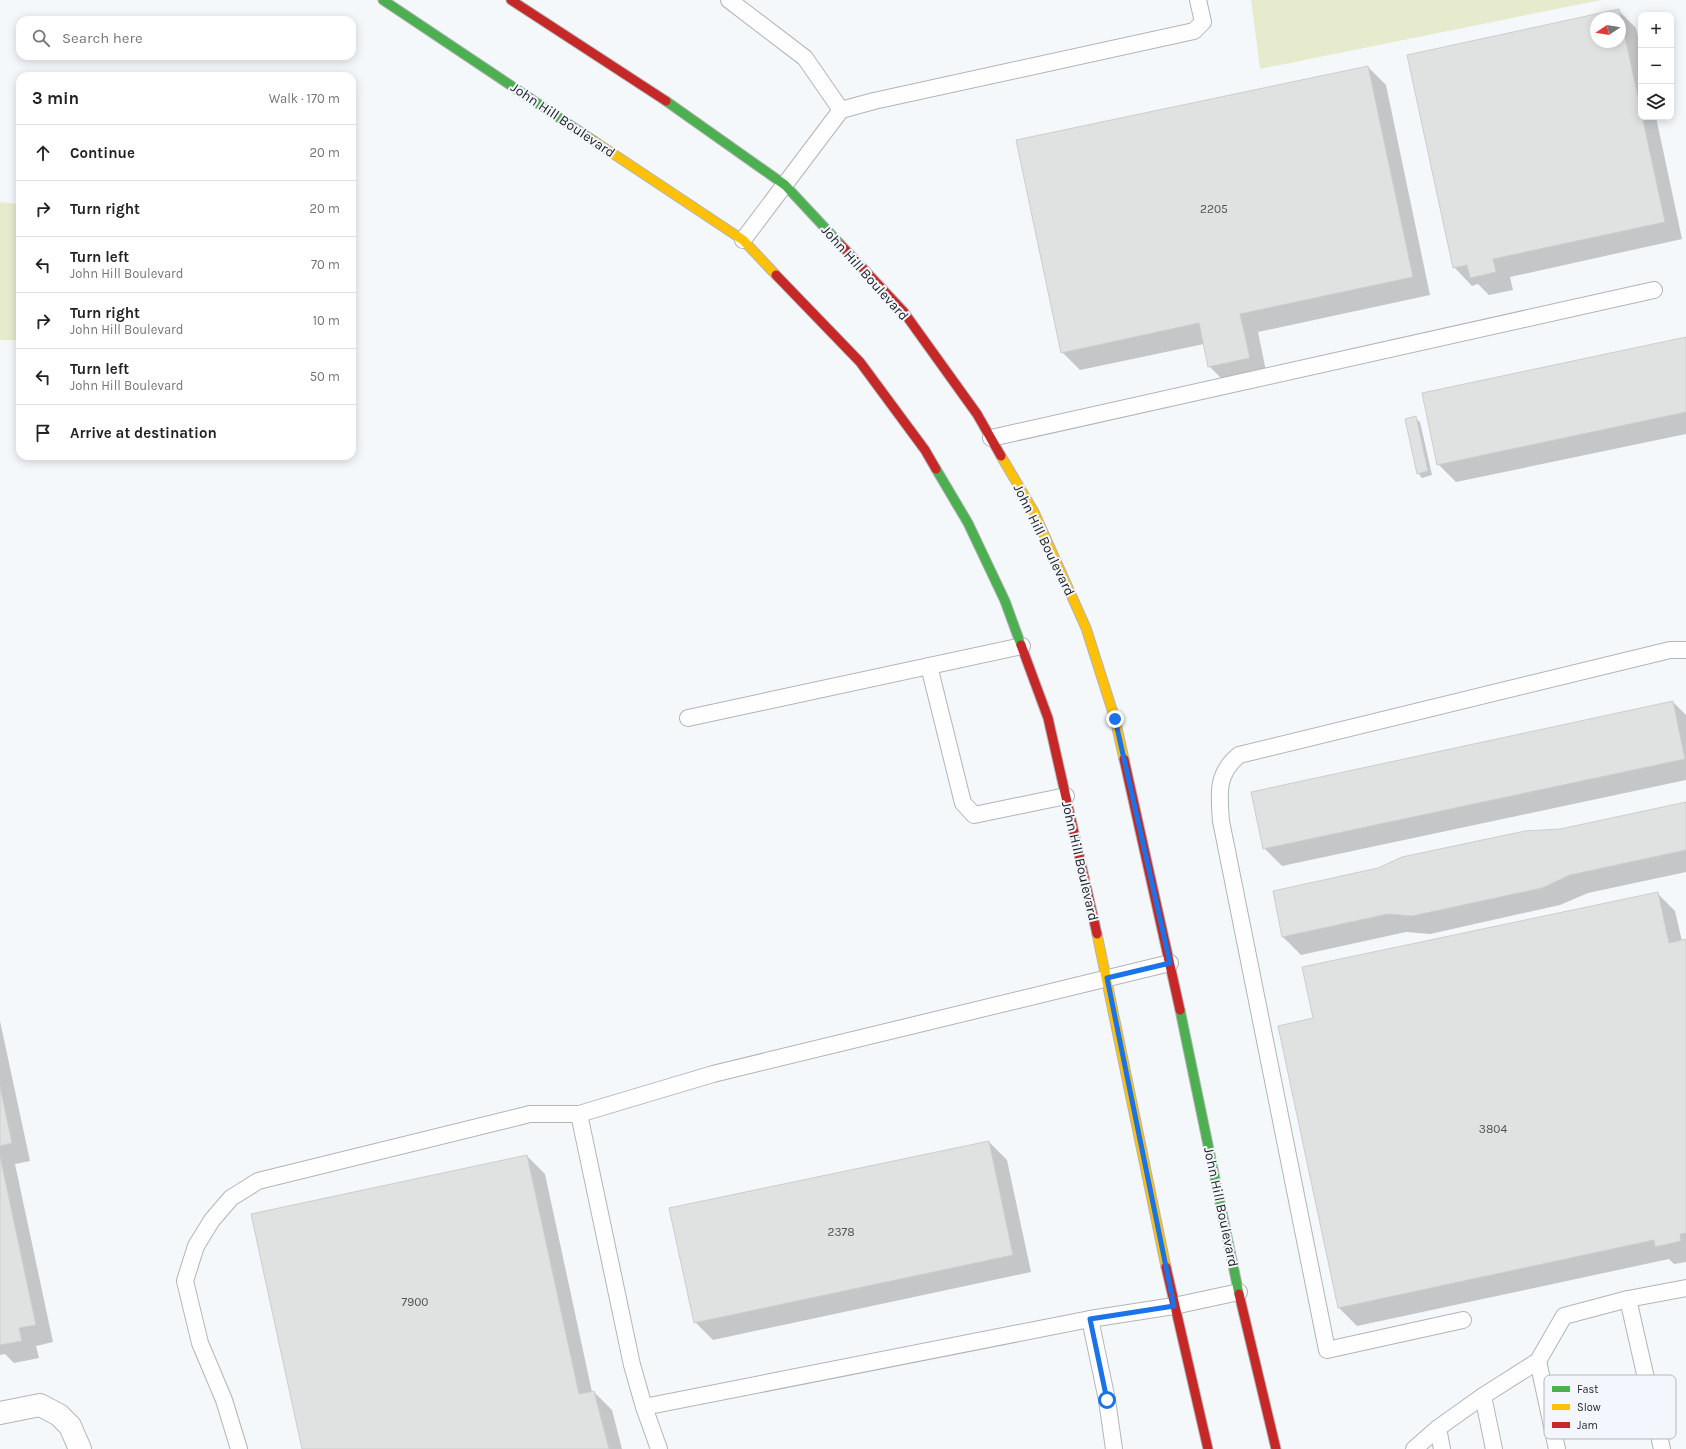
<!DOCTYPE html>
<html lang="en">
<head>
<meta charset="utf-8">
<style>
	:root { --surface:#fff; --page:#f6f6f6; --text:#222; --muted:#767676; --line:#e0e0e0 }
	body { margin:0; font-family:Karla,sans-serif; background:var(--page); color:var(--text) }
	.controls { position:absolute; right:12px; top:12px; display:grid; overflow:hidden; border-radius:8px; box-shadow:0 2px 10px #0003 }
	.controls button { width:36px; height:36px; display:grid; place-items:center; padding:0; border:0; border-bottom:1px solid var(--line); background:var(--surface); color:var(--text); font:20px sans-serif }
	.compass { position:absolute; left:1590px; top:12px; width:36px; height:36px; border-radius:50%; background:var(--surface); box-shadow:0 2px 10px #0003; rotate:258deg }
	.stop { position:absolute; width:12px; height:12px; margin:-9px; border:3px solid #1a73e8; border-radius:50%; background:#fff }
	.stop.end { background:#1a73e8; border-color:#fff; box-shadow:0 1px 4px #0008 }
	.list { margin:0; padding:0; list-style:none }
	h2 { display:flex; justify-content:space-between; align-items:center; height:52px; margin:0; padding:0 16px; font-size:17px }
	h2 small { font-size:13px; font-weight:400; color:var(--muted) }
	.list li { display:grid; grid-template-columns:26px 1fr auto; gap:12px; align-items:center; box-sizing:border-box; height:56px; padding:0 16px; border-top:1px solid var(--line) }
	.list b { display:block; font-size:15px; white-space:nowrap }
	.list p { margin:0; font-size:13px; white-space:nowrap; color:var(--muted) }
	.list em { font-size:13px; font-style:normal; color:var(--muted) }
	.icon { flex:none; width:22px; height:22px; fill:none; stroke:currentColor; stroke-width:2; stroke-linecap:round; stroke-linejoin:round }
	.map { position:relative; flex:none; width:1686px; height:1449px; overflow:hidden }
	.search { position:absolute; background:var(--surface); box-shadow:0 2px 10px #0003; left:16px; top:16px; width:340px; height:44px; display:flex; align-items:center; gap:10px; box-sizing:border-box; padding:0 14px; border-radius:12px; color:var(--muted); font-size:15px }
	.panel { position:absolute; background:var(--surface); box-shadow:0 2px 10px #0003; left:16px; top:72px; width:340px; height:388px; border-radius:12px }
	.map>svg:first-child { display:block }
</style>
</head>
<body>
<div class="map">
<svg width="1686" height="1449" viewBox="0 0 1686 1449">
	<rect width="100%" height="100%" fill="#f5f8fb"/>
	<g fill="#e6ebcd">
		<polygon points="1251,0 1601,0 1260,69"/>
		<polygon points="0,202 20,204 20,340 0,340"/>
	</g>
	<g fill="#0003" fill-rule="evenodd">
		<path d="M1618,10L1636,28L1641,49V117H1656L1682,239L1510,277L1513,290L1489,295L1478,284L1472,286L1454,267L1408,56ZM1596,18H1620V42H1596Z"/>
		<polygon points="1368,67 1386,85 1430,295 1258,332 1267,376 1227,384 1209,366 1204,344 1080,370 1062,352"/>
		<polygon points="1686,338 1686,434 1456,482 1438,464"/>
		<polygon points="1415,418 1420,422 1432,475 1422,478 1418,473"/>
		<polygon points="1673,702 1686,715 1686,780 1282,866 1264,848"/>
		<polygon points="1686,803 1686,872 1588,893 1560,905 1430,934 1406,932 1301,955 1283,937 1379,869"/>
		<polygon points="1657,893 1675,911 1682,941 1686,940 1686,1262 1674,1264 1669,1259 1357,1326 1339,1308 1314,1019"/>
		<polygon points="0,1021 30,1161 15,1164 53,1342 36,1346 39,1358 14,1363 5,1354 0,1355"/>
		<polygon points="989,1142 1007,1160 1031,1272 713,1340 695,1322"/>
		<polygon points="527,1156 545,1174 592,1392 594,1392 612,1410 622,1449 303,1449"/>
	</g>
	<g fill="#e0e1e1" stroke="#cdcdcd" fill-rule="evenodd">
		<path d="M1619,9L1665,222L1493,259L1496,272L1470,278L1467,265L1453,268L1407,55ZM1596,18H1620V42H1596Z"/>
		<polygon points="1368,66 1413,277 1240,314 1250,358 1208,367 1199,323 1061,353 1016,140"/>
		<polygon points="1686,337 1686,412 1437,465 1422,393"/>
		<polygon points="1416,416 1428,471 1417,474 1405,419"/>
		<polygon points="1673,701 1685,759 1263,849 1251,792"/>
		<polygon points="1686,802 1686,850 1570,875 1542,888 1412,916 1388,914 1282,937 1273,891 1378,868 1402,857 1525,831 1560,829"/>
		<polygon points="1658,892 1669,943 1686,939 1686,1233 1680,1234 1681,1241 1655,1247 1654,1240 1338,1308 1278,1026 1313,1018 1302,967"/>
		<polygon points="0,1086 12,1143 0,1146"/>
		<polygon points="989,1141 1013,1255 694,1323 669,1208"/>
		<polygon points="527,1155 579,1394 594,1391 609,1449 302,1449 251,1214"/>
		<polygon points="0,1156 36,1325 19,1328 22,1341 0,1345"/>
	</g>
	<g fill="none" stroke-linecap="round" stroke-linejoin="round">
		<defs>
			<g id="lane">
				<polyline points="729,0 805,58 841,110"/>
				<polyline points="743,240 841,110 874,101 1194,31 1203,22 1198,0"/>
				<polyline points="991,438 1654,290"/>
				<polyline points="929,666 963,803 974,815 1066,796"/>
				<polyline points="688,718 1022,646"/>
				<polyline points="579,1114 632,1365 644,1407 659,1449"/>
				<polyline points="1628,1299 1662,1449"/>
				<path d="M1463,1320L1327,1350L1221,821C1219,794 1216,774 1239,755L1670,650H1686"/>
				<polyline points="1538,1361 1557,1449"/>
				<polyline points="1483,1396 1494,1449"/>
				<polyline points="644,1407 1090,1319"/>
				<polyline points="1438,1428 1442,1449"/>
				<polyline points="239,1449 224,1400 200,1343 185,1281 196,1246 212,1220 231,1198 258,1181 530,1114 579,1114 713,1074 1170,963"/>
				<polyline points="1114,1449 1107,1400 1090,1319 1174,1306 1239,1292"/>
				<polyline points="1414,1449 1438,1428 1483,1396 1538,1361 1564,1316 1628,1299 1686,1288"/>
			</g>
			<polyline id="street" points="0,1413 40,1405 59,1415 70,1426 80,1449"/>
			<g id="fast">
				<polyline points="383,0 594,141"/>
				<polyline points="666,101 785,185 841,245"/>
				<polyline points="936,469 968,523 1005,601 1021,645"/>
				<polyline points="1180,1010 1239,1294"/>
			</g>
			<g id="slow">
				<polyline points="594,141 743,240 776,275"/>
				<polyline points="1001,456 1034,512 1086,628 1115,719 1124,759"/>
				<polyline points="1097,934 1166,1267"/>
			</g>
			<g id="jam">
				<polyline points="511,0 666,101"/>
				<polyline points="841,245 903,311 977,414 1001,456"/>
				<polyline points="776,275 860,362 925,450 936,469"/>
				<polyline points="1021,645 1048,718 1097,934"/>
				<polyline points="1124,759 1180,1010"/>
				<polyline points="1166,1267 1208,1449"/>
				<polyline points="1239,1294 1276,1449"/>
			</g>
		</defs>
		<use href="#lane" stroke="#b2b4b6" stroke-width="18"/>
		<use href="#street" stroke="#b2b4b6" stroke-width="24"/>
		<use href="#fast" stroke="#b2b4b6" stroke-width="11"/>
		<use href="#slow" stroke="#b2b4b6" stroke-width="11"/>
		<use href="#jam" stroke="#b2b4b6" stroke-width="11"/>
		<use href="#lane" stroke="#fefefe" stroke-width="16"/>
		<use href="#street" stroke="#fefefe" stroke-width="22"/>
		<use href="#fast" stroke="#4caf50" stroke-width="9"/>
		<use href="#slow" stroke="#ffc107" stroke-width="9"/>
		<use href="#jam" stroke="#c62828" stroke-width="9"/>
	</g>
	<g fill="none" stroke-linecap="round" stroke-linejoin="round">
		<polyline stroke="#1a73e8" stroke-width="5" points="1107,1400 1090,1319 1174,1306 1107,978 1170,963 1115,719"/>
	</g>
	<g text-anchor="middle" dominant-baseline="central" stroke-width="4" stroke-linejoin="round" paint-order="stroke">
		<g font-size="12" fill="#505253">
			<text x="1214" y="209">2205</text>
			<text x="1493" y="1129">3804</text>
			<text x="841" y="1232">2378</text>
			<text x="415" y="1302">7900</text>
		</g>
		<g font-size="14" fill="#1e1f21" stroke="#f3f7fd">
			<text transform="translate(563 120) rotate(34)">John Hill Boulevard</text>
			<text transform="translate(865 273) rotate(48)">John Hill Boulevard</text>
			<text transform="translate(1044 540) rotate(64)">John Hill Boulevard</text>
			<text transform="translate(1080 861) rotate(77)">John Hill Boulevard</text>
			<text transform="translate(1221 1207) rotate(78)">John Hill Boulevard</text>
		</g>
	</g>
	<rect x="1544" y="1375" width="132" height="64" rx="6" fill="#f3f7fd" stroke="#b3b6bb" stroke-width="1"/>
	<rect x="1552" y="1386" width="18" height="6" fill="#4caf50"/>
	<rect x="1552" y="1404" width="18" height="6" fill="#ffc107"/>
	<rect x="1552" y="1422" width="18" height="6" fill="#c62828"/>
	<g font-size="11" fill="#1e1f21">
		<text x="1577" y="1393">Fast</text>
		<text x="1577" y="1411">Slow</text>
		<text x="1577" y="1429">Jam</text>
	</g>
</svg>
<div class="controls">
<button>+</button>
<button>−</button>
<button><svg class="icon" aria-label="layers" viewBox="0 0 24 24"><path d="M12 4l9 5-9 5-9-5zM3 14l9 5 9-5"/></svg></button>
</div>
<svg class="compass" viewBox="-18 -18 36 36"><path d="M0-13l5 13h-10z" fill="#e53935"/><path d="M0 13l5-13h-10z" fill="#767676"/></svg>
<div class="stop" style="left:1107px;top:1400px"></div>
<div class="stop end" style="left:1115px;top:719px"></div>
<div class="search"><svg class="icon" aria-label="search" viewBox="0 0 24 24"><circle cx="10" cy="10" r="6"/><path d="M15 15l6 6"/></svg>Search here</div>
<section class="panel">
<h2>3 min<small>Walk · 170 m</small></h2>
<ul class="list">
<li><svg class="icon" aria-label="ahead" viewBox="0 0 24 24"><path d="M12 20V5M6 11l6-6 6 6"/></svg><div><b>Continue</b></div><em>20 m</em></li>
<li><svg class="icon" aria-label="right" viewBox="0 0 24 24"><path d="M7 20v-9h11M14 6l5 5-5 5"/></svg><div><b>Turn right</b></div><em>20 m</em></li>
<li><svg class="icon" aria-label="left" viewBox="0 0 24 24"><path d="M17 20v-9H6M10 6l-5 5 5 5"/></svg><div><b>Turn left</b><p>John Hill Boulevard</p></div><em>70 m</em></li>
<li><svg class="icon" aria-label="right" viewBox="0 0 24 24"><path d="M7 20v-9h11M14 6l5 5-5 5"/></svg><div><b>Turn right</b><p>John Hill Boulevard</p></div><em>10 m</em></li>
<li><svg class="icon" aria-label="left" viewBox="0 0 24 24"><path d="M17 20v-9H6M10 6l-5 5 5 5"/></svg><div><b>Turn left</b><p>John Hill Boulevard</p></div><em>50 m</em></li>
<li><svg class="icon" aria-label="arrive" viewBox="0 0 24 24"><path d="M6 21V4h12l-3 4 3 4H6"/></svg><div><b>Arrive at destination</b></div></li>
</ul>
</section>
</div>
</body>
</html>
